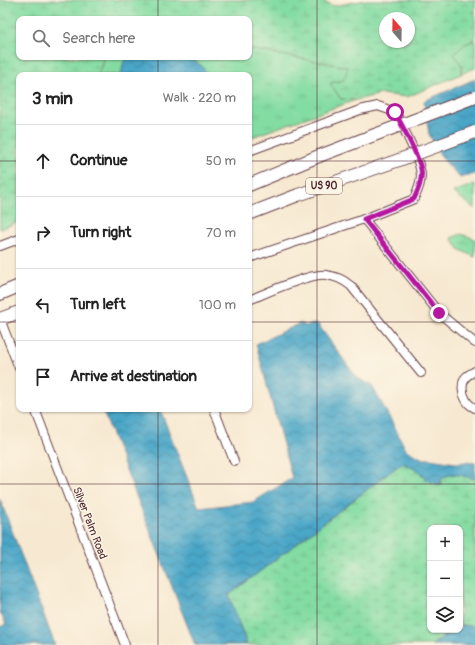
<!DOCTYPE html>
<html lang="en">
<head>
<meta charset="utf-8">
<style>
	:root { --surface:#fff; --page:#f2f2f2; --text:#222; --muted:#767676; --line:#e0e0e0 }
	body { margin:0; font-family:Pangolin,sans-serif; background:var(--page); color:var(--text) }
	.controls { position:absolute; right:12px; bottom:12px; display:grid; overflow:hidden; border-radius:8px; box-shadow:0 1px 3px #0004 }
	.controls button { width:36px; height:36px; display:grid; place-items:center; padding:0; border:0; border-bottom:1px solid var(--line); background:var(--surface); color:var(--text); font:20px sans-serif }
	.compass { position:absolute; left:379px; top:12px; width:36px; height:36px; border-radius:50%; background:var(--surface); box-shadow:0 1px 3px #0004; rotate:340deg }
	.stop { position:absolute; width:12px; height:12px; margin:-9px; border:3px solid #b5179e; border-radius:50%; background:#fff }
	.stop.end { background:#b5179e; border-color:#fff; box-shadow:0 1px 4px #0008 }
	.list { margin:0; padding:0; list-style:none }
	h2 { display:flex; justify-content:space-between; align-items:center; height:52px; margin:0; padding:0 16px; font-size:17px }
	h2 small { font-size:13px; font-weight:400; color:var(--muted) }
	.list li { display:grid; grid-template-columns:26px 1fr auto; gap:12px; align-items:center; box-sizing:border-box; height:72px; padding:0 16px; border-top:1px solid var(--line) }
	.list b { display:block; font-size:15px; white-space:nowrap }
	.list em { font-size:13px; font-style:normal; color:var(--muted) }
	.icon { flex:none; width:22px; height:22px; fill:none; stroke:currentColor; stroke-width:2; stroke-linecap:round; stroke-linejoin:round }
	.map { position:relative; flex:none; width:475px; height:645px; overflow:hidden }
	.search { position:absolute; background:var(--surface); box-shadow:0 1px 3px #0004; left:16px; top:16px; width:236px; height:44px; display:flex; align-items:center; gap:10px; box-sizing:border-box; padding:0 14px; border-radius:8px; color:var(--muted); font-size:15px }
	.panel { position:absolute; background:var(--surface); box-shadow:0 1px 3px #0004; left:16px; top:72px; width:236px; height:340px; border-radius:8px }
	.map>svg:first-child { display:block }
</style>
</head>
<body>
<div class="map">
<svg width="475" height="645" viewBox="0 0 475 645">
	<defs>
		<pattern id="grass-tufts" width="24" height="20" patternUnits="userSpaceOnUse"><rect width="24" height="20" fill="#83dca2"/><path d="M3 7l-1-3M5 7V3M7 7l1-3M15 17l-1-3M17 17v-4M19 17l1-3" fill="none" stroke="#73bc8c"/></pattern>
		<pattern id="wetland-marsh" width="20" height="14" patternUnits="userSpaceOnUse"><rect width="20" height="14" fill="#83dca2"/><path d="M1 5h8M5 5V1M11 12h8M15 12V8" fill="none" stroke="#73bc8c"/></pattern>
		<pattern id="water-waves" width="16" height="10" patternUnits="userSpaceOnUse"><rect width="16" height="10" fill="#48a6c7"/><path d="M0 5q4-4 8 0t8 0" fill="none" stroke="#3e87a2"/></pattern>
	</defs>
	<rect width="100%" height="100%" fill="#fcf5e5"/>
	<filter id="ink" filterUnits="userSpaceOnUse"><feTurbulence type="fractalNoise" baseFrequency=".025" numOctaves="2"/><feDisplacementMap in="SourceGraphic" scale="8" xChannelSelector="R" yChannelSelector="G"/><feConvolveMatrix kernelMatrix="1 2 1 2 8 2 1 2 1" color-interpolation-filters="sRGB"/></filter>
	<filter id="wash" filterUnits="userSpaceOnUse"><feTurbulence type="fractalNoise" baseFrequency=".012" numOctaves="4" result="noise"/><feDisplacementMap in="SourceGraphic" scale="16" xChannelSelector="R" yChannelSelector="G"/><feGaussianBlur stdDeviation="0.9" result="paint"/><feColorMatrix in="noise" values="0 0 0 0 0 0 0 0 0 0 0 0 0 0 0 0 0 1.4 0 .05"/><feComposite in="paint" operator="in"/></filter>
	<g filter="url(#wash)">
		<rect width="100%" height="100%" fill="#f7e9d1"/>
		<g fill="url(#grass-tufts)" stroke="#667e66">
			<polygon points="475,40 475,68 461,74 462,66 454,54 465,44"/>
			<path d="M249,49L349,67L344,80L330,83L341,99L356,100L249,138V75H208C200,63 193,58 179,57H249Z"/>
			<polygon points="104,57 130,57 124,61 121,75 98,75"/>
		</g>
		<g fill="url(#wetland-marsh)" stroke="#667e66" fill-rule="evenodd">
			<path d="M0,0H320L334,6L366,0H475V40L465,44L454,54L462,66L461,74L407,97L381,94L356,100L341,99L330,83L344,80L348,67L249,49V19H19V57H104L98,75H19V222L0,229ZM385,18H409V42H385Z"/>
			<polygon points="475,184 475,209 453,192"/>
			<polygon points="461,234 475,239 475,257 460,250 451,238"/>
			<path d="M402,463L419,471L426,480L441,485V480C452,470 461,476 475,479V626L460,625V528H430V630H452L432,645H247L229,595Z"/>
		</g>
		<g fill="url(#water-waves)" stroke="#496279">
			<polygon points="130,57 190,58 202,66 208,75 121,75 124,61"/>
			<polygon points="475,79 475,174 460,178 442,158 429,134 424,101"/>
			<path d="M301,323L306,326L317,323L357,378L372,386L392,422L406,450L423,459H430L455,463L467,462L475,463V479C461,476 452,470 441,480V485L426,480L419,471L402,463L229,595L247,645H195L102,409H160L199,508L253,502L292,478L256,344Z"/>
			<polygon points="0,499 55,645 0,645 0,627 6,624 0,612"/>
			<polygon points="460,625 475,626 475,645 432,645 452,630 460,630"/>
		</g>
	</g>
	<g filter="url(#ink)">
		<g fill="none" stroke-linecap="round" stroke-linejoin="round">
			<defs>
				<g id="minor">
					<path d="M249,151L360,110L378,106L395,112C403,128 417,152 420,169C423,179 418,190 414,199L364,219L249,258"/>
					<polyline points="364,219 439,313 475,343"/>
					<polyline points="0,246 19,239"/>
					<path d="M249,300C266,293 310,273 326,275C335,276 344,280 351,286L421,373"/>
					<polyline points="0,319 19,368"/>
					<path d="M475,371C472,373 467,375 465,378C459,389 465,404 475,408"/>
					<polyline points="35,409 125,645"/>
					<polyline points="214,409 234,461"/>
				</g>
				<g id="highway">
					<polyline points="249,185 319,156"/>
					<polyline points="249,214 298,195 399,160"/>
					<polyline points="0,294 19,286"/>
					<polyline points="0,319 19,312"/>
				</g>
			</defs>
			<use href="#minor" stroke="#643d44" stroke-width="10"/>
			<use href="#highway" stroke="#643d44" stroke-width="14"/>
			<use href="#minor" stroke="#fff" stroke-width="8"/>
			<use href="#highway" stroke="#fff" stroke-width="12"/>
			<defs>
				<g id="highway-bridge">
					<polyline points="319,156 475,97"/>
					<polyline points="399,160 475,132"/>
				</g>
			</defs>
			<use href="#highway-bridge" stroke="#643d44" stroke-width="14" stroke-linecap="butt"/>
			<use href="#highway-bridge" stroke="#fff" stroke-width="12"/>
		</g>
	</g>
	<g fill="none" stroke-linecap="round" stroke-linejoin="round" filter="url(#ink)">
		<path stroke="#b5179e" stroke-width="5" d="M395,112C403,128 417,152 421,169C423,179 418,190 414,199L364,219L439,313"/>
	</g>
	<path fill="none" stroke="#4a1f2b" stroke-width="1" stroke-opacity="0.55" d="M158,0V19M317,0V645M158,57V75M0,161H19M249,161H475M0,322H19M249,322H475M158,409V645M0,484H475"/>
	<g text-anchor="middle" dominant-baseline="central" stroke-width="3" stroke-linejoin="round" paint-order="stroke">
		<rect fill="#fcf5e5" stroke="#7f5f63" stroke-width="1" x="306" y="178" width="36" height="16" rx="3"/>
		<g font-size="10" font-weight="bold" fill="#4a1f2b">
			<text x="324" y="186">US 90</text>
		</g>
		<g font-size="11" fill="#4a1f2b" stroke="#fcf5e5">
			<text transform="translate(90 523) rotate(69)">Silver Palm Road</text>
		</g>
	</g>
</svg>
<div class="controls">
<button>+</button>
<button>−</button>
<button><svg class="icon" aria-label="layers" viewBox="0 0 24 24"><path d="M12 4l9 5-9 5-9-5zM3 14l9 5 9-5"/></svg></button>
</div>
<svg class="compass" viewBox="-18 -18 36 36"><path d="M0-13l5 13h-10z" fill="#e53935"/><path d="M0 13l5-13h-10z" fill="#767676"/></svg>
<div class="stop" style="left:395px;top:112px"></div>
<div class="stop end" style="left:439px;top:313px"></div>
<div class="search"><svg class="icon" aria-label="search" viewBox="0 0 24 24"><circle cx="10" cy="10" r="6"/><path d="M15 15l6 6"/></svg>Search here</div>
<section class="panel">
<h2>3 min<small>Walk · 220 m</small></h2>
<ul class="list">
<li><svg class="icon" aria-label="ahead" viewBox="0 0 24 24"><path d="M12 20V5M6 11l6-6 6 6"/></svg><div><b>Continue</b></div><em>50 m</em></li>
<li><svg class="icon" aria-label="right" viewBox="0 0 24 24"><path d="M7 20v-9h11M14 6l5 5-5 5"/></svg><div><b>Turn right</b></div><em>70 m</em></li>
<li><svg class="icon" aria-label="left" viewBox="0 0 24 24"><path d="M17 20v-9H6M10 6l-5 5 5 5"/></svg><div><b>Turn left</b></div><em>100 m</em></li>
<li><svg class="icon" aria-label="arrive" viewBox="0 0 24 24"><path d="M6 21V4h12l-3 4 3 4H6"/></svg><div><b>Arrive at destination</b></div></li>
</ul>
</section>
</div>
</body>
</html>
